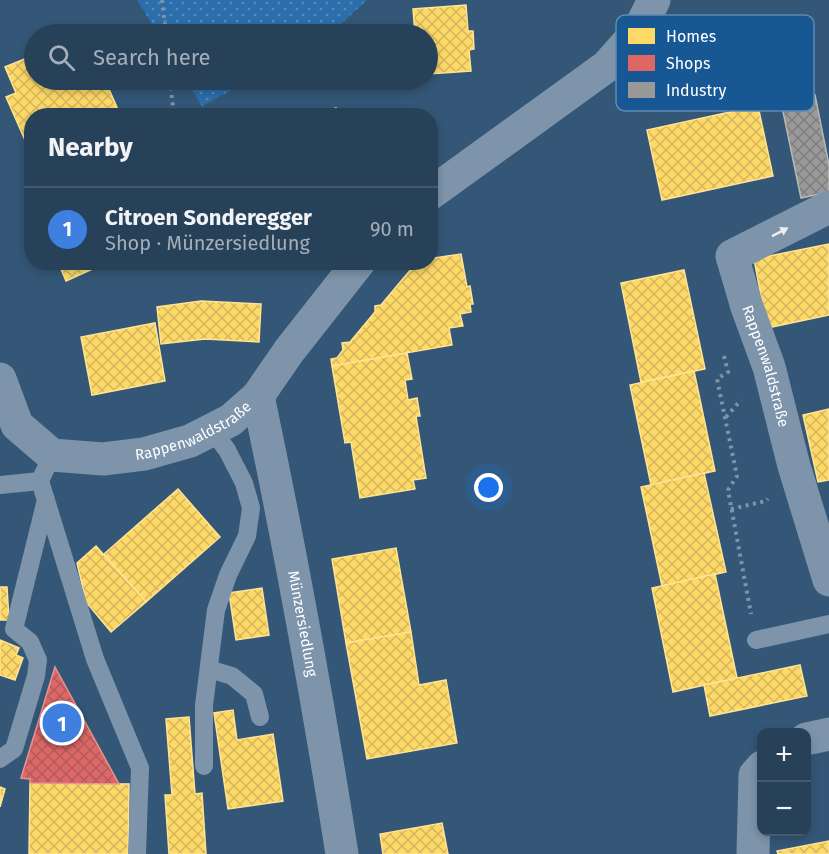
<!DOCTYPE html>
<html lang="en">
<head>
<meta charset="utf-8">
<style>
	:root { --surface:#274159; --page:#2f485f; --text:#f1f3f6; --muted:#a4afba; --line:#435a6f; --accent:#b8c4cf }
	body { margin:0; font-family:"Fira Sans",sans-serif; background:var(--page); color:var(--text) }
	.controls { position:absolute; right:18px; bottom:18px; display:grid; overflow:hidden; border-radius:12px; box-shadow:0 3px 9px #0003 }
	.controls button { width:54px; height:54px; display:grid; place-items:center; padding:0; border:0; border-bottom:2px solid var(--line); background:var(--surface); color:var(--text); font:30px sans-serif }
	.you { position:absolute; left:489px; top:488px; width:21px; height:21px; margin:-15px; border:4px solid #fff; border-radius:50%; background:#1a73e8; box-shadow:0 0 0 9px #1a73e833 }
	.badge { display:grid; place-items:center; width:39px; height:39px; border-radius:50%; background:var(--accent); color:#fff; font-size:20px; font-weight:700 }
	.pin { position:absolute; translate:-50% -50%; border:3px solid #fff; box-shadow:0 2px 6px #0006 }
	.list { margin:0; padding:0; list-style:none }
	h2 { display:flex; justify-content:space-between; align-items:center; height:78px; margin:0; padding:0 24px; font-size:26px }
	h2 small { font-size:20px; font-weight:400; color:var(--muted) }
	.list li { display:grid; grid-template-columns:39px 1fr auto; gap:18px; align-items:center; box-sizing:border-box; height:84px; padding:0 24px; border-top:2px solid var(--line) }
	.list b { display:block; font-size:22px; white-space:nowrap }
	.list p { margin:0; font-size:20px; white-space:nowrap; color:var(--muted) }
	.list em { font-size:20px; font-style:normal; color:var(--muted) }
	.icon { flex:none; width:33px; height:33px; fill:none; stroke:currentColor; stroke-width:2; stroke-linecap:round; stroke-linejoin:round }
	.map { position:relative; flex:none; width:829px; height:854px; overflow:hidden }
	.search { position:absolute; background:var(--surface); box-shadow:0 3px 9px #0003; left:24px; top:24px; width:414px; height:66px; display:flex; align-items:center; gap:15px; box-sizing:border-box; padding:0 21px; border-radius:33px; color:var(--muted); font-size:22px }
	.panel { position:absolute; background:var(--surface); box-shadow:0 3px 9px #0003; left:24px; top:108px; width:414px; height:162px; border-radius:24px }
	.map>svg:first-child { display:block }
</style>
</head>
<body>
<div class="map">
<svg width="829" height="854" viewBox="0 0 829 854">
	<defs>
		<pattern id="grass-dots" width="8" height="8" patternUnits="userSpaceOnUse" patternTransform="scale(1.5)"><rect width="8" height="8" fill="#2b6eab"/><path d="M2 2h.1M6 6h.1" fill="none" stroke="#558bbc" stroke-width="1.8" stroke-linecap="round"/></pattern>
		<pattern id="homes-cross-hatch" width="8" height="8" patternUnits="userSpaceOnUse" patternTransform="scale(1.5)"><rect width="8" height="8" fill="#ffd966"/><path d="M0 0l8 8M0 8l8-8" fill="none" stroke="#d2b660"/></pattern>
		<pattern id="shops-cross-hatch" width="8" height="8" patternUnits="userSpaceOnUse" patternTransform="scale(1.5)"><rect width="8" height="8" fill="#e06666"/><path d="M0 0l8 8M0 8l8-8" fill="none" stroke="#ac5d5d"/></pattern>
		<pattern id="industry-cross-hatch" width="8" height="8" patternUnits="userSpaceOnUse" patternTransform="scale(1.5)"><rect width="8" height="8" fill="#999"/><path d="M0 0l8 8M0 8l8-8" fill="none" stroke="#7e7e7e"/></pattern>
	</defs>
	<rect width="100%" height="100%" fill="#345777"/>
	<g fill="url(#grass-dots)">
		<polygon points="137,0 367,0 330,34 158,34"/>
		<polygon points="186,80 250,80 202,106"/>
	</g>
	<g fill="url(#homes-cross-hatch)" stroke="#ffe494" stroke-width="1.5">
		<polygon points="466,5 468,31 473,31 474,49 469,50 471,71 428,74 428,34 415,34 413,9"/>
		<polygon points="34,55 34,80 105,80 119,112 113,116 32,116 32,156 6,97 16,93 5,67"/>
		<polygon points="758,106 773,176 662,200 647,130"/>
		<polygon points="336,108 338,116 311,116"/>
		<polygon points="32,166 32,181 26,168"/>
		<polygon points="829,244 829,315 767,328 754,259"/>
		<polygon points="461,254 467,287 470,286 473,304 470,304 471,312 460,314 463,326 449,328 452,345 332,366 331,359 337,358 343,350 342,343 350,342 375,312 375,306 381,305 417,262 430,262 430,255 434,258"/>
		<polygon points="58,262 108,262 66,281"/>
		<polygon points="684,270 705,369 641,382 621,283"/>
		<polygon points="201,301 261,304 259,342 205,339 161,344 157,307"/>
		<polygon points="155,323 165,381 92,395 81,337"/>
		<polygon points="407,353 412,379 405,380 408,400 417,398 420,416 416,416 426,478 413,480 415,489 360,498 351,442 345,443 332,366"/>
		<polygon points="694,371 715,471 651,485 630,385"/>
		<polygon points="829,409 829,480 818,482 803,415"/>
		<polygon points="704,473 726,572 662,586 641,487"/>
		<polygon points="178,489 220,537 146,602 104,554"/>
		<polygon points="96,546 146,602 111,632 86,602 77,563"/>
		<polygon points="396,548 411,632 346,643 332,559"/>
		<polygon points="715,574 737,678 673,692 652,588"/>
		<polygon points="0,587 7,587 9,620 0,620"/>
		<polygon points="262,588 269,635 236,640 229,593"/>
		<polygon points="411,632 419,685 446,680 457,743 367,759 346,643"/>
		<polygon points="0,640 19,648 16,655 23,658 15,680 0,675"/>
		<polygon points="800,665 807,696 710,716 704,685"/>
		<polygon points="233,710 237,740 273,734 283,801 228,809 214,713"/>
		<polygon points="189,717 195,794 202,793 206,854 169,854 165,795 172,795 166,719"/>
		<polygon points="30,783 129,784 128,854 29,854"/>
		<polygon points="0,787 5,789 0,807"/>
		<polygon points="442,823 448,854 383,854 380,834"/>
		<polygon points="829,841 829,854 778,854 777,851"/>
	</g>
	<polygon fill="url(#shops-cross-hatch)" stroke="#e99494" stroke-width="1.5" points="55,667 119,784 30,783 30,779 21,778"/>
	<polygon fill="url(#industry-cross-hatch)" stroke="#b8b8b8" stroke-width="1.5" points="815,95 829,165 829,192 801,198 781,102"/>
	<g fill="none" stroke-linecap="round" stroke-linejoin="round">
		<g stroke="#7d94aa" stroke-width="4" stroke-dasharray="3 4.5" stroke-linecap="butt">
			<polyline points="162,0 166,34"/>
			<polyline points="170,80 174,116"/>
			<polyline points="724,356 728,372 717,379 737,476 728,490 751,614"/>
			<polyline points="726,417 741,400"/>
			<polyline points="731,509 766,501 768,499"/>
		</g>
		<g stroke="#7d94aa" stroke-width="18">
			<polyline points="52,455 40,481 95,659 140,768 137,854"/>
			<polyline points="0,485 40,481"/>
			<polyline points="756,640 829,624"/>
			<polyline points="209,669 232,676 254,694 260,717"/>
			<polyline points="0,759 14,749 36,676 38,660 30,642 14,629 46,500"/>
			<polyline points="204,766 204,705 216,610 228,575 247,536 251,508 244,483 227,450 212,430"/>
		</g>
		<g stroke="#7d94aa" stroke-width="33">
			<polyline points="430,194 607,66 639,30 654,0"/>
			<path id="s1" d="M829,207L732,256L747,307L769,367L794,466L829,580"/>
			<path id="s2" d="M0,379L17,425L52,455L103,459L144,454L190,441L231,420L258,396L289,351L359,262"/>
			<path id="s3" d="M258,396C290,548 318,701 342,854"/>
			<polyline points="806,739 829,734"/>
			<polyline points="753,854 755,775 762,767"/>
		</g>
	</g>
	<defs><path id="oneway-solid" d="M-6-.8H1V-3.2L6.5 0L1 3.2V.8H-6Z" transform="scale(1.5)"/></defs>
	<use fill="#eceff2" href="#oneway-solid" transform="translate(780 232) rotate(-27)"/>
	<g text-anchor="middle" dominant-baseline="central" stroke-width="6" stroke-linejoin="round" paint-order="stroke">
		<g font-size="15" fill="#fff" stroke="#175894">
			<text stroke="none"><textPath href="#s1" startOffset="224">Rappenwaldstraße</textPath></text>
			<text stroke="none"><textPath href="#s2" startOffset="242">Rappenwaldstraße</textPath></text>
			<text stroke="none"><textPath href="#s3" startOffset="232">Münzersiedlung</textPath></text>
		</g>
	</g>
	<rect x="616" y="15" width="198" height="96" rx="9" fill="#175894" stroke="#5d8ab4" stroke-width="1.5"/>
	<rect x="628" y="28" width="27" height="16" fill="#ffd966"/>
	<rect x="628" y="55" width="27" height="16" fill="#e06666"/>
	<rect x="628" y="82" width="27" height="16" fill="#999"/>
	<g font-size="16" fill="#fff">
		<text x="666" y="42">Homes</text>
		<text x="666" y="69">Shops</text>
		<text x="666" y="96">Industry</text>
	</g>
</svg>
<div class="controls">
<button>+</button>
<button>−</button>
</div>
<div class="you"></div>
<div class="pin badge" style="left:62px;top:723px;background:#3f7fe0">1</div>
<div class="search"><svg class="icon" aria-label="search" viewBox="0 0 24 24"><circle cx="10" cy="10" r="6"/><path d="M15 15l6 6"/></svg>Search here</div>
<section class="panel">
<h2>Nearby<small></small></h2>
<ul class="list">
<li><span class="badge" style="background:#3f7fe0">1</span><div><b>Citroen Sonderegger</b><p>Shop · Münzersiedlung</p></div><em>90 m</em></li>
</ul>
</section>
</div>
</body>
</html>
